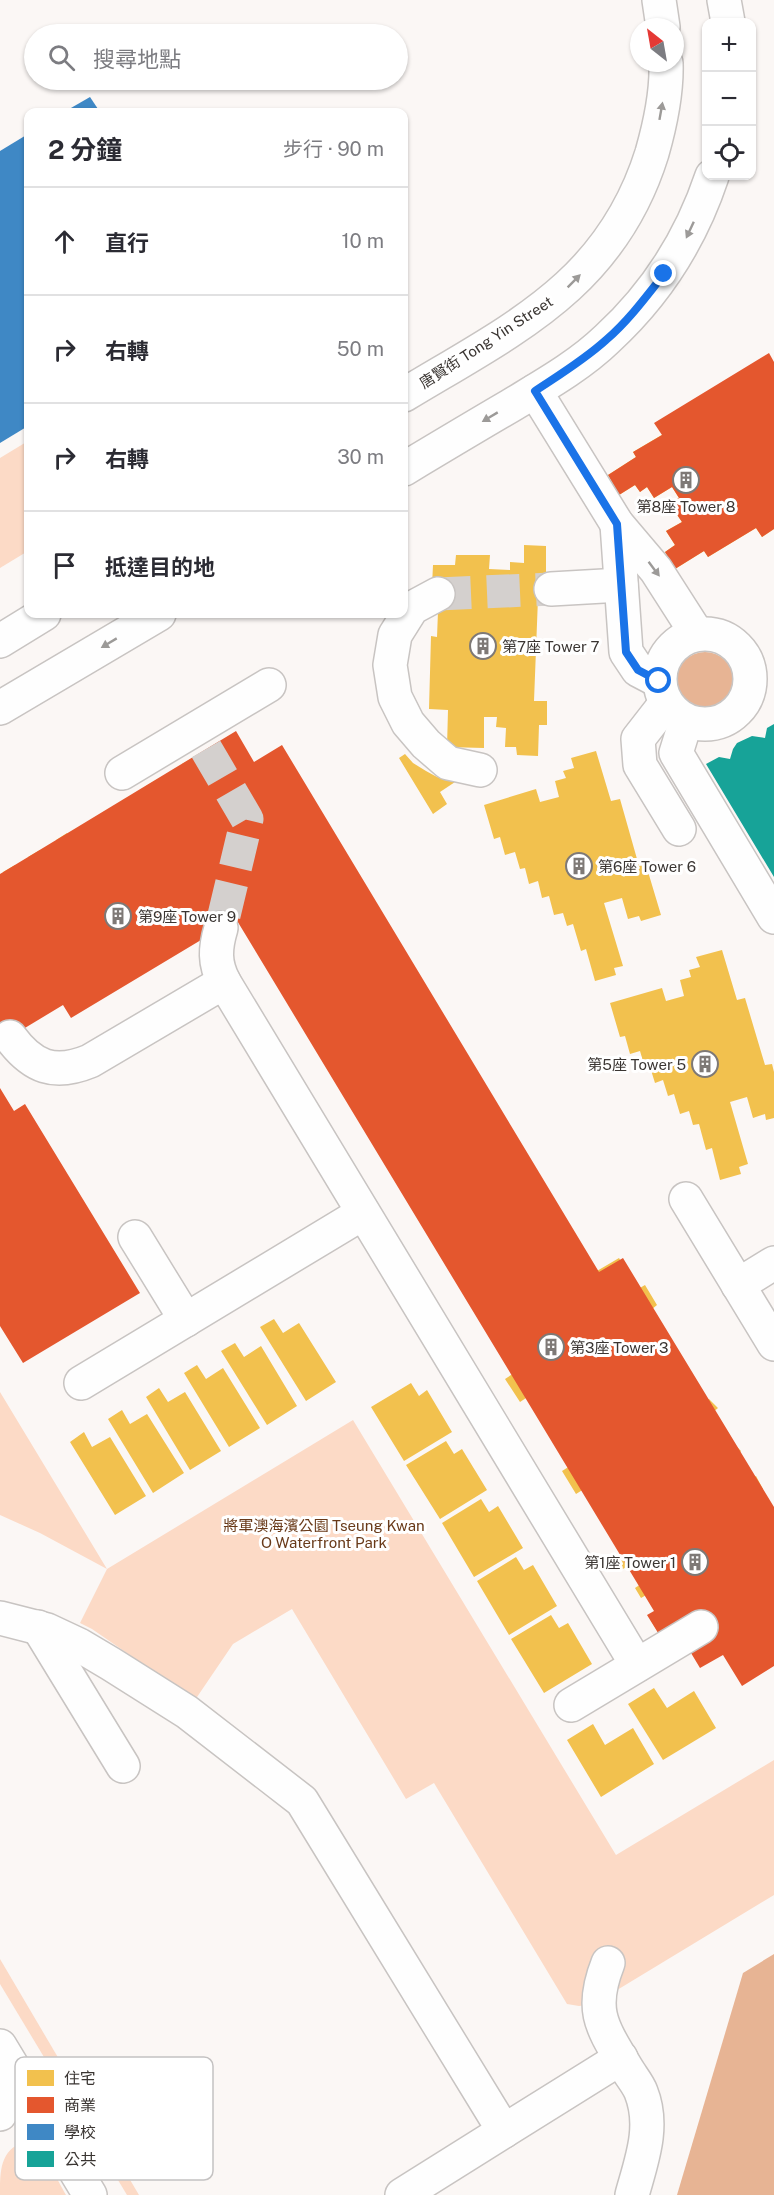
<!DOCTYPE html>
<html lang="zh-TW">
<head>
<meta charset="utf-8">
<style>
	:root { --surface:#fff; --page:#f7f7f7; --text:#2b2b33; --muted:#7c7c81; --line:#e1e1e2 }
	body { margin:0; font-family:"Public Sans","Noto Sans TC",sans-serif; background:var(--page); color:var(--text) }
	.controls { position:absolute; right:18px; top:18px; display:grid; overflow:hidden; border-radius:12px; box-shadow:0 2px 4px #0004 }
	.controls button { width:54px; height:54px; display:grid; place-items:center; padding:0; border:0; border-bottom:2px solid var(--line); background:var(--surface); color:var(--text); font:30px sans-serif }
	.compass { position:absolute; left:630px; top:18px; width:54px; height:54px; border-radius:50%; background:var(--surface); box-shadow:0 2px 4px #0004; rotate:329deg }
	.stop { position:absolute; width:18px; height:18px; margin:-14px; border:4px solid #1a73e8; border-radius:50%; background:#fff }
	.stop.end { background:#1a73e8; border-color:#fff; box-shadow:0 2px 6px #0008 }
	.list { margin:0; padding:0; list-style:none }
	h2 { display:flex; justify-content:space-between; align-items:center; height:78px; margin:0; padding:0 24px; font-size:26px }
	h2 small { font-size:20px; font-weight:400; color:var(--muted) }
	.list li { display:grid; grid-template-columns:39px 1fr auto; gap:18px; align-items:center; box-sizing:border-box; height:108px; padding:0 24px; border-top:2px solid var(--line) }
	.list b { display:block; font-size:22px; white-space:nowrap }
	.list em { font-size:20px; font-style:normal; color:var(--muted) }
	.icon { flex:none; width:33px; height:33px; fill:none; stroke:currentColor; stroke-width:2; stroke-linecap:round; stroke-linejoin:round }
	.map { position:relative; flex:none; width:774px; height:2195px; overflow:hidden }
	.search { position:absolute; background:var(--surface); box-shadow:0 2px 4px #0004; left:24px; top:24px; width:384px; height:66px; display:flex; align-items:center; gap:15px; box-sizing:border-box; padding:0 21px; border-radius:33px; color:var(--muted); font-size:22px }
	.panel { position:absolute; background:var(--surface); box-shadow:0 2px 4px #0004; left:24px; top:108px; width:384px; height:510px; border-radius:12px }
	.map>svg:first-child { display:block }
</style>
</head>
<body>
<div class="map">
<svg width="774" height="2195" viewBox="0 0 774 2195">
	<rect width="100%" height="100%" fill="#fbf7f5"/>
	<g fill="#fcdac6">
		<polygon points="28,441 28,551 0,568 0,458"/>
		<polygon points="0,1392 107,1569 353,1420 616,1855 774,1760 774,1895 594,2004 579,2006 567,2004 434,1783 406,1799 292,1609 233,1644 195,1700 92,1629 80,1623 107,1569 40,1533 0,1515"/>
		<polygon points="0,1959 139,2195 127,2195 0,1984"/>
		<path d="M24,2142C45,2149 55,2176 66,2195H0C0,2171 0,2150 24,2142Z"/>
	</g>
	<g fill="#e7b494">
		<circle cx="705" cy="681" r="29"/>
		<polygon points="774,1954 774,2195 677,2195 743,1973"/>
	</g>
	<g fill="#f2c14e">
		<polygon points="729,387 747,418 740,422 755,447 760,444 770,461 755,470 767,490 774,486 774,529 762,537 756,528 708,557 704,551 675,569 665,552 675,545 666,531 682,522 669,503 679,498 672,487 654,498 647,487 640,492 635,485 619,495 608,475 636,457 633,452 692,417 687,409 702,399 701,396 714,388 718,394"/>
		<polygon points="524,545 546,546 546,575 538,598 534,701 547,701 547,725 539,725 538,756 517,755 516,747 505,747 506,728 496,727 497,717 484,717 484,748 447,747 448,710 429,709 431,636 437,637 439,586 432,586 433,565 455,565 456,555 490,555 489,569 510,570 510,562 524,563"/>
		<polygon points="227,745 241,768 225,777 231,787 237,791 240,786 244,790 248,783 260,791 256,798 280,814 266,833 263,831 260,835 252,829 248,834 236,826 235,829 221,820 209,827 215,838 218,836 235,863 226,868 233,881 228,884 233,891 217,901 213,893 151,930 156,937 142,946 137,938 123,947 130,959 126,961 131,969 114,979 109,971 74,992 72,989 61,995 57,988 21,1009 1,974 27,958 20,946 49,929 50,932 66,923 58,910 45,918 41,911 17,925 7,908 0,912 0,879 5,876 3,872 15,865 18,869 31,861 28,857 40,850 43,854 58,844 56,840 67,833 70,837 93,822 108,846 93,855 103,873 79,888 84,897 118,877 130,896 157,880 162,889 172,882 167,874 178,868 163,843 164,836 157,825 148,830 144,825 133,832 119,809 149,791 146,786 156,780 165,793 173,788 186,810 194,805 181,783 190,778 182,764 194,757 197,762"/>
		<polygon points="596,751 611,801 620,799 639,866 646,865 661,915 641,921 639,916 628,919 622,898 604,903 623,966 614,968 616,975 595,981 586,949 581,951 573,924 567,926 563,913 554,915 549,896 542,898 538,881 529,884 525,868 520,869 515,852 505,855 500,837 494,839 484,805 536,789 540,802 559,797 555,781 566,778 563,771 574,768 571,758"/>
		<polygon points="405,754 413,763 426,771 437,777 455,782 440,792 447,804 433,814 399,758"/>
		<polygon points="313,821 314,827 328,824 334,858 342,860 355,883 353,890 351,892 355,900 345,907 349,913 354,911 360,921 373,913 381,925 375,928 393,957 373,969 370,964 367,967 360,956 352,961 358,972 350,977 358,991 355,993 372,1021 379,1017 385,1027 398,1018 404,1028 397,1033 403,1043 418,1034 441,1073 421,1085 439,1115 432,1119 463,1171 471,1166 477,1177 490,1169 496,1179 489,1183 495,1194 512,1184 538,1227 544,1224 551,1234 545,1238 553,1251 536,1261 538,1264 532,1267 539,1279 527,1287 530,1292 504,1308 494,1292 488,1295 482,1284 487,1281 479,1267 469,1273 465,1267 459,1271 452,1259 459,1256 430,1207 436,1203 393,1131 386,1136 357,1088 351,1092 344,1080 350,1076 347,1071 358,1064 354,1057 351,1059 347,1052 340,1057 333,1044 339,1040 322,1012 335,1005 318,977 312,981 306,970 315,964 310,956 306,958 289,928 283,932 276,920 292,910 286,901 279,896 274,902 269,899 265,904 254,897 258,891 242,880 250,867 247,866 257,851 268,858 271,854 292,868 289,851 299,849 295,831 301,830 300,823"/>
		<polygon points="722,950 737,1000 745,998 765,1065 772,1064 774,1072 774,1118 766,1120 765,1114 753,1118 747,1097 730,1102 748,1164 739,1167 741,1174 720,1180 712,1148 706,1150 699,1124 693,1125 689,1111 680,1114 674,1094 668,1096 663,1080 655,1083 650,1067 645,1068 640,1051 630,1054 625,1036 620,1037 610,1003 662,988 666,1001 684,996 680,980 691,977 689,970 700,967 696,957"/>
		<polygon points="0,990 14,1013 0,1022"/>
		<polygon points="2,1097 9,1110 4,1113 16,1133 21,1130 30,1144 19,1151 33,1175 49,1165 66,1192 21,1219 25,1225 12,1233 8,1226 0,1231 0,1098"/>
		<polygon points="619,1258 638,1289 645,1285 657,1305 651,1310 670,1342 636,1362 629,1350 620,1356 610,1339 602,1345 610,1358 586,1372 590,1379 570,1391 595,1432 615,1420 618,1426 642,1412 650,1425 659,1420 656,1416 665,1407 667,1409 671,1405 661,1395 680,1377 704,1403 709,1399 718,1408 712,1413 720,1421 716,1425 741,1451 721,1472 707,1458 693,1471 680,1458 683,1467 651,1486 643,1473 626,1483 655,1532 672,1522 669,1518 679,1512 688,1528 708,1517 704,1508 698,1511 694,1502 707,1496 703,1487 743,1468 749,1480 756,1476 763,1489 755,1492 763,1510 771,1507 774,1513 774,1520 769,1523 772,1530 766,1533 774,1544 774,1588 768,1592 773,1601 755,1611 748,1600 728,1612 735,1624 717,1634 712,1626 670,1652 650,1619 667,1609 660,1596 652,1600 648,1594 641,1598 635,1588 641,1584 630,1565 621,1570 614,1558 623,1553 584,1489 576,1494 562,1471 570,1466 529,1396 520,1402 505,1379 514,1373 493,1338 526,1318 539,1339 557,1329 549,1315 580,1296 585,1304 597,1297 585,1278"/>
		<polygon points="274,1319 283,1333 299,1323 336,1382 306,1401 260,1327"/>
		<polygon points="235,1343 244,1357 261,1346 297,1406 267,1425 221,1351"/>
		<polygon points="197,1365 206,1379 223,1368 260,1428 229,1447 184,1373"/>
		<polygon points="411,1383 419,1396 427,1390 452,1432 404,1461 371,1407"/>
		<polygon points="159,1388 168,1402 185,1392 221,1451 190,1470 146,1397"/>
		<polygon points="122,1410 130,1424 147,1414 184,1473 153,1493 108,1419"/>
		<polygon points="84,1432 92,1447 110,1437 146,1496 115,1515 70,1442"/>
		<polygon points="446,1441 454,1454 462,1449 487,1490 440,1519 406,1465"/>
		<polygon points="481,1499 489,1512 498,1506 523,1548 474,1577 442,1523"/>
		<polygon points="516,1557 524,1570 533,1565 557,1606 509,1635 477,1581"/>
		<polygon points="551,1615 559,1628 568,1623 592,1664 544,1693 511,1639"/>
		<polygon points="654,1688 667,1708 694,1691 716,1728 663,1760 628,1704"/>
		<polygon points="593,1724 605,1745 633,1728 654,1764 601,1797 567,1740"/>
	</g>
	<g fill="#e4572e">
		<polygon points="769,353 774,362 774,529 762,537 756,528 708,557 704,551 675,569 665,552 675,545 666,531 682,522 669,503 679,498 672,487 654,498 647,487 640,492 635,485 619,495 608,475 636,457 633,452 662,435 654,423"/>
		<polygon points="236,731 254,762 282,745 599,1272 623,1258 774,1507 774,1666 742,1686 723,1655 700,1668 688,1648 673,1657 647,1615 654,1611 236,919 71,1018 63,1005 0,1043 0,874"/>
		<polygon points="0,1088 14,1111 25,1104 140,1293 23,1363 0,1326"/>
	</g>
	<g fill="#3f88c5">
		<polygon points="90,97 100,112 64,112"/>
		<polygon points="28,134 28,426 0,443 0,151"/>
	</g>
	<polygon fill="#17a398" points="774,724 774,877 706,764 719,757 730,759 733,749 737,743 752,736 765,738 767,728"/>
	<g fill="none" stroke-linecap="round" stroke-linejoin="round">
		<g stroke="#d4d0ce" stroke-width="33" stroke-dasharray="33 16" stroke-linecap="butt">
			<polyline points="438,594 551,589"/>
			<polyline points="206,749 247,819 221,928"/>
		</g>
		<defs>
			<g id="minor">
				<polyline points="659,0 663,27"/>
				<polyline points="724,0 728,22"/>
				<polyline points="535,391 617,524 656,570 697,634"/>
				<path d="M404,395C513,329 611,285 652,153C660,125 667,93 666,63"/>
				<path d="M404,469C439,448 474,427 510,406C543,386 579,366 607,339C656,294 691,239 712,176"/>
				<polyline points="617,524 626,652 638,670 659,681"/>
				<polyline points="551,589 621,585"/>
				<polyline points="438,594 412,608 395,635 390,665 395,697 408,723 426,744 448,763 480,770"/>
				<circle cx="705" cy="679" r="45"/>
				<polyline points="0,641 44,614"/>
				<polyline points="666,703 638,739 640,765 679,829"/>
				<polyline points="0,708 159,614"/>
				<polyline points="686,721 676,753 774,917"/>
				<polyline points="122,773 269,685"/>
				<path d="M221,928C215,948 214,963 224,982"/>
				<path d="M10,1037C32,1067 54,1076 90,1061L224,982L637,1665"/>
				<polyline points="686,1199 774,1344"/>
				<polyline points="135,1237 186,1320"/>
				<polyline points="738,1285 774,1263"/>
				<polyline points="81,1383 363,1213"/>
				<polyline points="0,1618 47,1630 79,1645 111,1664 187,1712 302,1801 504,2131 402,2195"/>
				<polyline points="38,1627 123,1766"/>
				<polyline points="571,1705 701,1627"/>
				<path d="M608,1963C589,2011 602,2027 627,2069C631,2076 638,2084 641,2092C655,2127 641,2162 632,2195"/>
				<polyline points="0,2046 90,2195"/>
				<polyline points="0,2114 17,2075"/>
				<polyline points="504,2131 621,2058"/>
			</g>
		</defs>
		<use href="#minor" stroke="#c8c4c2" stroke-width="36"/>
		<use href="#minor" stroke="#fefefe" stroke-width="33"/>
	</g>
	<defs><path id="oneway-solid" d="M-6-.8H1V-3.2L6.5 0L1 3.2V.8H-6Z" transform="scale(1.5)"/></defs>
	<g fill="#9c9a98">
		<use href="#oneway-solid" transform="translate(661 111) rotate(-80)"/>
		<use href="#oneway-solid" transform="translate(690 230) rotate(115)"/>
		<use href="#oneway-solid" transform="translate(574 281) rotate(-45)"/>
		<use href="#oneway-solid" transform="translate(490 417) rotate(149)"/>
		<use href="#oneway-solid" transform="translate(654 569) rotate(53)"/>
		<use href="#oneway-solid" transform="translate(109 643) rotate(149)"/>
	</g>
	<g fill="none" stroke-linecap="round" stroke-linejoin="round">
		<path stroke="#1a73e8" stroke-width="8" d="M659,681L638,670L626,652L617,524L535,391C559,375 584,360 606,340C628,321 646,297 664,274"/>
	</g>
	<defs>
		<symbol id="building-ring" viewBox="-11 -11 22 22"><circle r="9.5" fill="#fff" stroke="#7e7976" stroke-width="1.5"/><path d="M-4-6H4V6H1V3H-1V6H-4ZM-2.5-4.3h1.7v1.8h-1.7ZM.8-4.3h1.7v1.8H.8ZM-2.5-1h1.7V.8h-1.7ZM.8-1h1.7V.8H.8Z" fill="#7e7976"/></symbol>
	</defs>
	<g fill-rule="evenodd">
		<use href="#building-ring" x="671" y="465" width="30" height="30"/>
		<use href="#building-ring" x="468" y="631" width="30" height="30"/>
		<use href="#building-ring" x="564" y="851" width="30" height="30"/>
		<use href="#building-ring" x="103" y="901" width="30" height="30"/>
		<use href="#building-ring" x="690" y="1049" width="30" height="30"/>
		<use href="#building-ring" x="536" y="1332" width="30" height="30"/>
		<use href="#building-ring" x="680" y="1547" width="30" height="30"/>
	</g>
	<g text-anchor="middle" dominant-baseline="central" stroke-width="6" stroke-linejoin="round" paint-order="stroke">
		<g font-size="15" fill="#3a3532" stroke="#fff">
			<text transform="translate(486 342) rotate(-33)">唐賢街 Tong Yin Street</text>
		</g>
		<g font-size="15" fill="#3a3532" stroke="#fff" text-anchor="start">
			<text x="686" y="506" text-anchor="middle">第8座 Tower 8</text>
			<text x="502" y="646">第7座 Tower 7</text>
			<text x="598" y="866">第6座 Tower 6</text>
			<text x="138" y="916">第9座 Tower 9</text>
			<text x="686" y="1064" text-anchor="end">第5座 Tower 5</text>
			<text x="570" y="1347">第3座 Tower 3</text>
			<text x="676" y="1562" text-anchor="end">第1座 Tower 1</text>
		</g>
		<g font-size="15" fill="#693a19" stroke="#fff">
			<text x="324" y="1525">將軍澳海濱公園 Tseung Kwan<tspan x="324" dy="17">O Waterfront Park</tspan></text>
		</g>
	</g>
	<rect x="15" y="2057" width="198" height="123" rx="9" fill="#fff" stroke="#c4c2c2" stroke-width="1.5"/>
	<rect x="27" y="2070" width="27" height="16" fill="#f2c14e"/>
	<rect x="27" y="2097" width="27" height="16" fill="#e4572e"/>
	<rect x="27" y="2124" width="27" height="16" fill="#3f88c5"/>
	<rect x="27" y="2151" width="27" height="16" fill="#17a398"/>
	<g font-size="16" fill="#3a3532">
		<text x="64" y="2084">住宅</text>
		<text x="64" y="2111">商業</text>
		<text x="64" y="2138">學校</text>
		<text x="64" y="2165">公共</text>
	</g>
</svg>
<div class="controls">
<button>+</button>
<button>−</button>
<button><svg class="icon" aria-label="locate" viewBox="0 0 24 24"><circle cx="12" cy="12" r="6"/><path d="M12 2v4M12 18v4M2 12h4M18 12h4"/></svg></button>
</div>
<svg class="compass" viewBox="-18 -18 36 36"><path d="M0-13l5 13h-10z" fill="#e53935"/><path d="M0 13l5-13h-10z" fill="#7c7c81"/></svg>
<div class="stop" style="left:659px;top:681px"></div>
<div class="stop end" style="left:664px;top:274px"></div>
<div class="search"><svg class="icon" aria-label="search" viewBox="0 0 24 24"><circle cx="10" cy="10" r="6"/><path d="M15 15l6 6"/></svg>搜尋地點</div>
<section class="panel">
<h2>2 分鐘<small>步行 · 90 m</small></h2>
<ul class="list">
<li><svg class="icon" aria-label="ahead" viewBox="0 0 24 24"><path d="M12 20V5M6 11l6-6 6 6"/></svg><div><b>直行</b></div><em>10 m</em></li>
<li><svg class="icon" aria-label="right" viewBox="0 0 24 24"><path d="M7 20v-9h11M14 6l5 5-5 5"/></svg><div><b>右轉</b></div><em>50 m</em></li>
<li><svg class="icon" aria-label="right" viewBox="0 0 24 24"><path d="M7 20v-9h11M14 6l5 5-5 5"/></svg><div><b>右轉</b></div><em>30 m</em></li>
<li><svg class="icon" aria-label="arrive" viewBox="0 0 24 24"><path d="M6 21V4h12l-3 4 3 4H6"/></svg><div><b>抵達目的地</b></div></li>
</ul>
</section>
</div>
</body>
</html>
